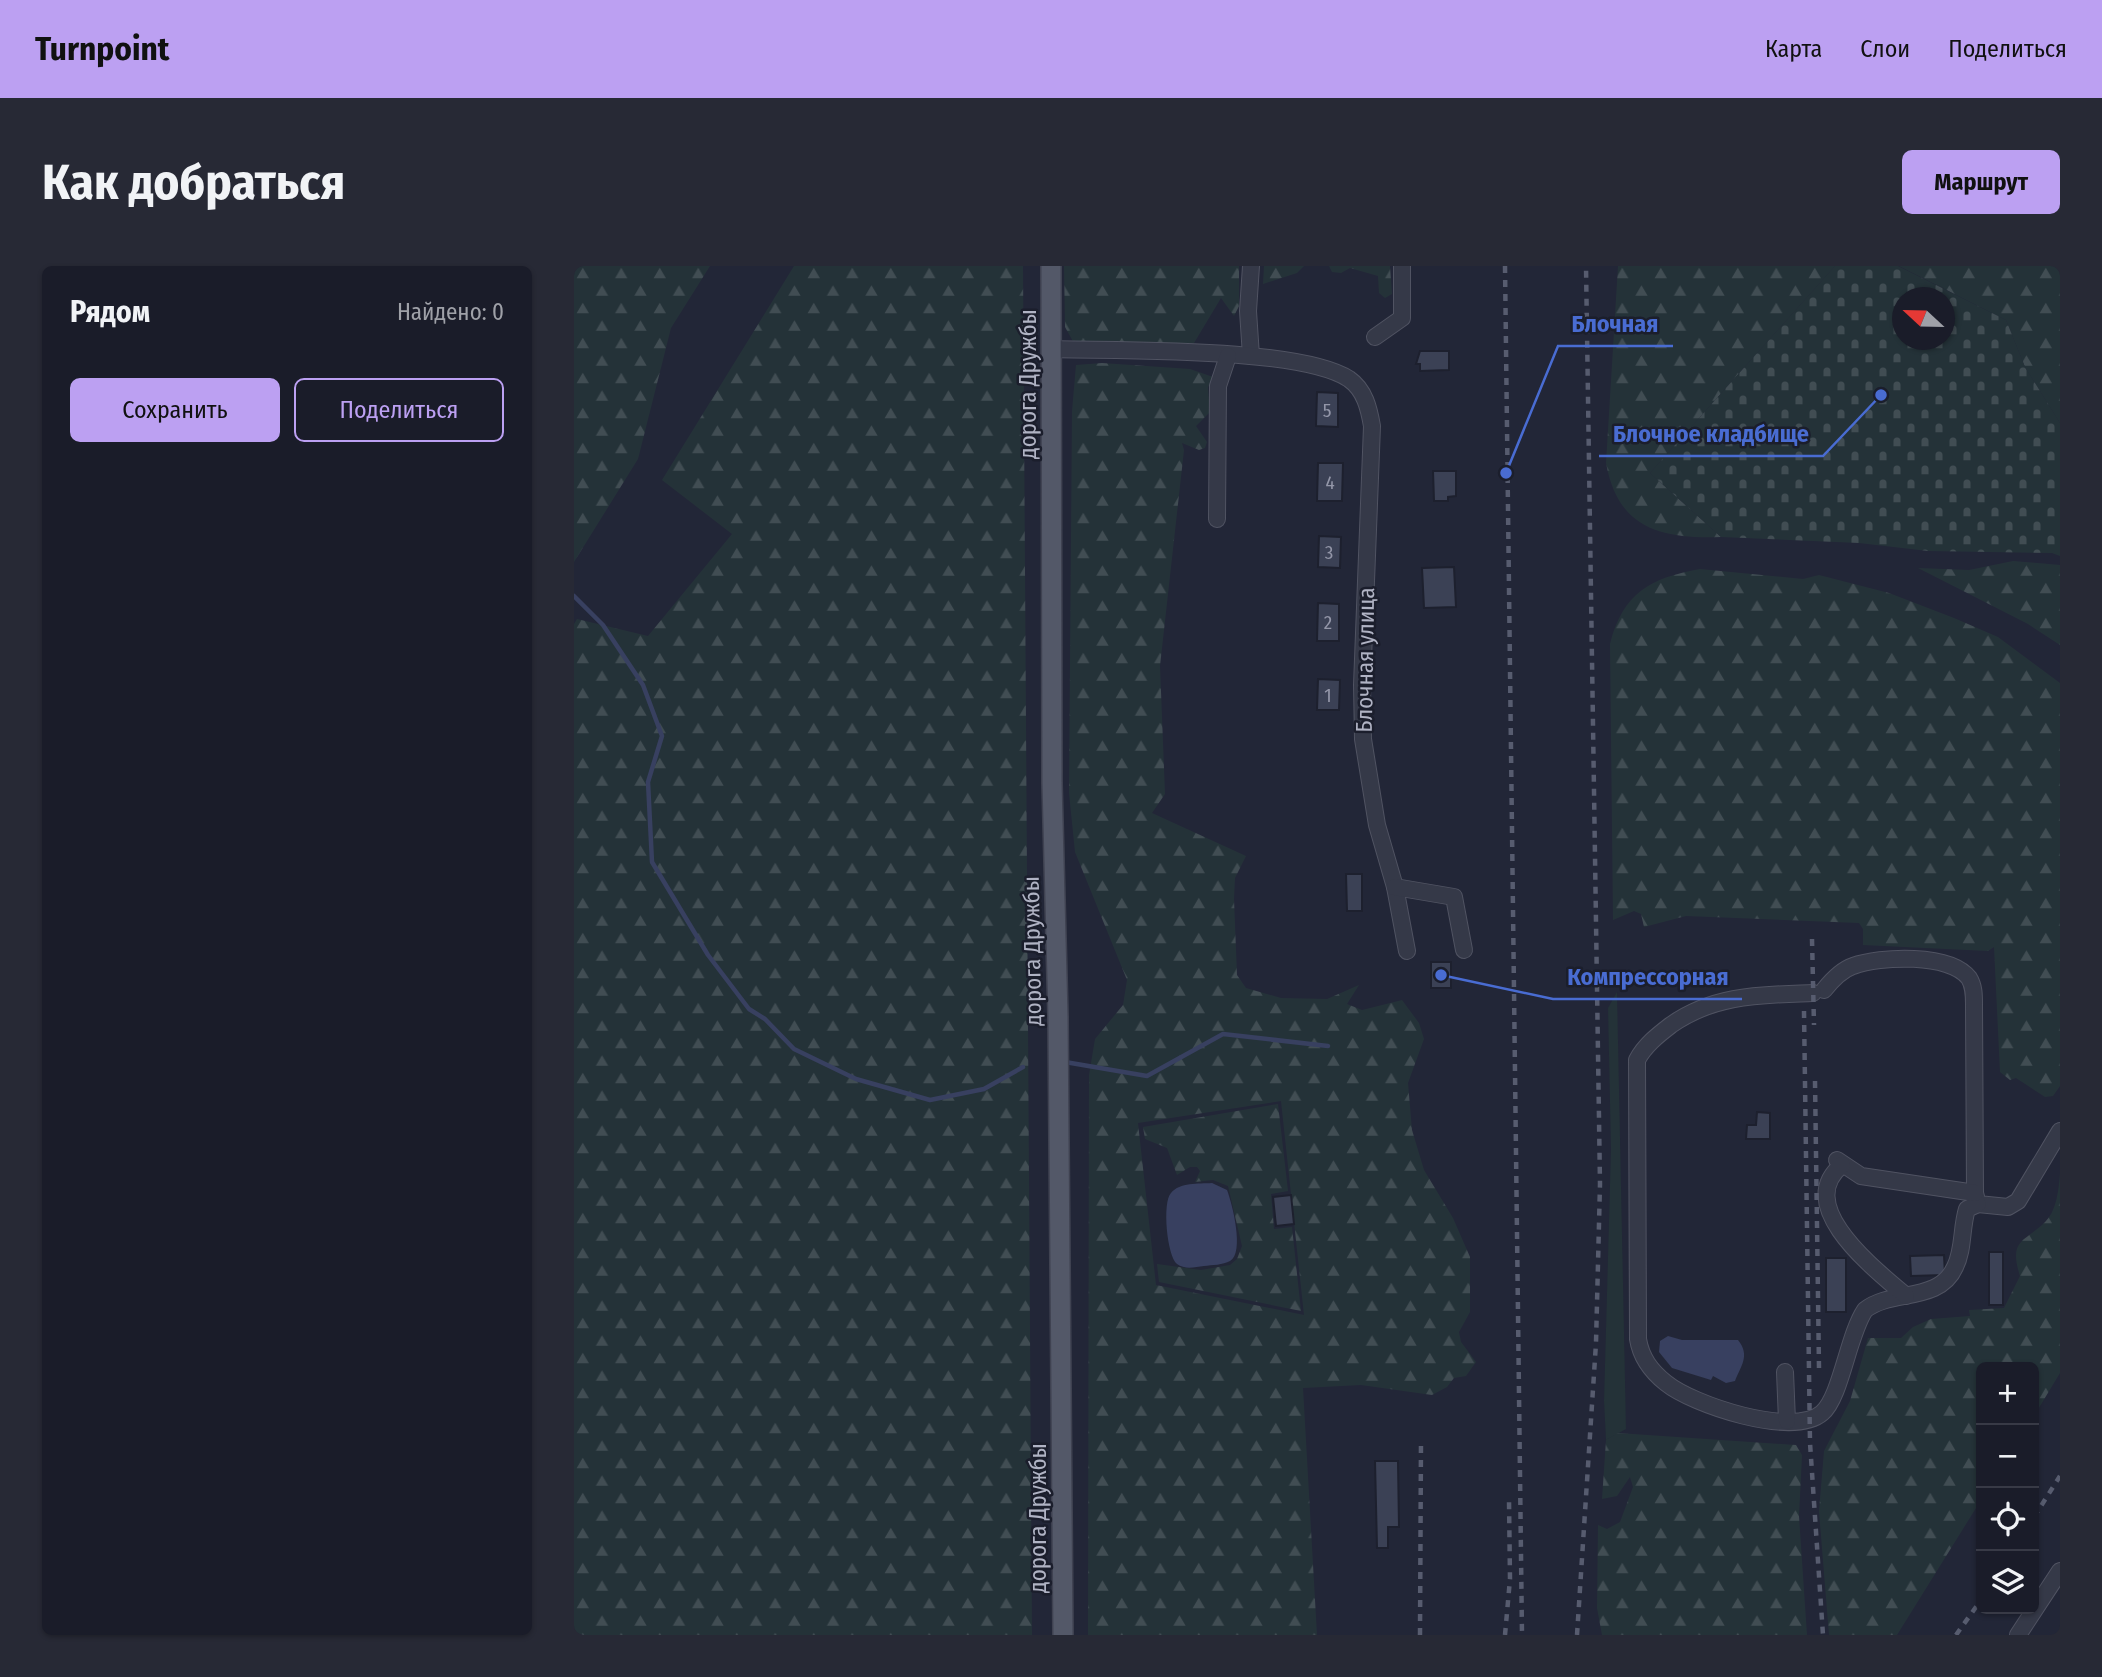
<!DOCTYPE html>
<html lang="ru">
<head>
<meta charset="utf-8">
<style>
	:root { --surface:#1a1c29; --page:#272935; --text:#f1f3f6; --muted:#9fa1a8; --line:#383a46; --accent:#bca0f2 }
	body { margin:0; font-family:"Fira Sans Condensed",sans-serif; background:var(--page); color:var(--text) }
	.controls { position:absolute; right:21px; bottom:21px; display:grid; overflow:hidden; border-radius:10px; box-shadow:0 2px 5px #0004 }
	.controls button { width:63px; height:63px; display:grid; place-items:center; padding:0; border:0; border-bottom:2px solid var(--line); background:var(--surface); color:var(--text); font:35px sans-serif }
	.compass { position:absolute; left:1318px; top:21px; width:63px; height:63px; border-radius:50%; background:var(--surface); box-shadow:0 2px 5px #0004; rotate:292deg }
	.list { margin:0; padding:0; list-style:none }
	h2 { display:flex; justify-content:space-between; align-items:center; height:91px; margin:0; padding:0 28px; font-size:30px }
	h2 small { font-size:23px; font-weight:400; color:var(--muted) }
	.actions { display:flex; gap:14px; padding:21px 28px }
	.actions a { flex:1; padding:16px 0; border:2px solid var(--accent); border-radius:10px; text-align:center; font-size:24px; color:var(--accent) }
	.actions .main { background:var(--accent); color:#111 }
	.icon { flex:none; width:38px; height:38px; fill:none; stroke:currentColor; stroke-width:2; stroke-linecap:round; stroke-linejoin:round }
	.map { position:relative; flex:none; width:1486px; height:1369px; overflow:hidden; border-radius:10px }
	header { display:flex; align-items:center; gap:42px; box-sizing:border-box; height:98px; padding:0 35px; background:var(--accent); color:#111 }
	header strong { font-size:33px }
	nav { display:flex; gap:38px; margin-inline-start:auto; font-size:24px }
	.intro { display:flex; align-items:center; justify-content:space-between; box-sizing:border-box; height:168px; padding:0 42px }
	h1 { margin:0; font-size:49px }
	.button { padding:18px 32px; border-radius:10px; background:var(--accent); color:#111; font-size:24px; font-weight:700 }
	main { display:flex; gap:42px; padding:0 42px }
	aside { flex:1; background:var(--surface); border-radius:10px; box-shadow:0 2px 5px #0004 }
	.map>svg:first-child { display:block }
</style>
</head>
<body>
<header>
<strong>Turnpoint</strong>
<nav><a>Карта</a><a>Слои</a><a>Поделиться</a></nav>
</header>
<div class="intro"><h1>Как добраться</h1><a class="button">Маршрут</a></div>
<main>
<aside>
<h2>Рядом<small>Найдено: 0</small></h2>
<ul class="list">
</ul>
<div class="actions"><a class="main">Сохранить</a><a>Поделиться</a></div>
</aside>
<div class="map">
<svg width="1486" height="1369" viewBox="0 0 1486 1369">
	<defs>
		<pattern id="forest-firs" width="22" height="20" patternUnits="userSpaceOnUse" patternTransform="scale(1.75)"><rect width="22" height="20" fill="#243238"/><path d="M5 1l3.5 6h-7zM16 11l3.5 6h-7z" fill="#414d53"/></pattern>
		<pattern id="cemetery-stones" width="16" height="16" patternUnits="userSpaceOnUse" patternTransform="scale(1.75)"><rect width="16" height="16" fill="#243238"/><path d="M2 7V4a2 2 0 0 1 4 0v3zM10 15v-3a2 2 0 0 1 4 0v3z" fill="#414d53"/></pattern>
	</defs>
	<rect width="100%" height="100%" fill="#222637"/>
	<polygon fill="#243238" points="1043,726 1052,1163 1032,1174 1030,1135 1037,883 1034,742"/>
	<g fill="url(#forest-firs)" fill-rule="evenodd">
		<polygon points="0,0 136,0 97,62 64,193 0,296"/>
		<polygon points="220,0 449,0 458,1369 0,1369 0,358 3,353 74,370 158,268 88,214"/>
		<polygon points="490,0 665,0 665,40 660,50 647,32 620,77 501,79 491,61"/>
		<polygon points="690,0 730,0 723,7 689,18"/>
		<polygon points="755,0 816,0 818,28 811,32 805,27 804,10 776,2 767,7 758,6"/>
		<path d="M1044,0H1261L1076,207L1147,271C1087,273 1044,263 1032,197Z"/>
		<polygon points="1325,0 1486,0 1486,157 1451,101 1432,54"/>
		<path d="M528,97L616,103L642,112L634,121L636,146L622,160L633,176L631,182L625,184L608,177L610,184L586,400L591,528L578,547L672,590L661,612L660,633L663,709L672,722L707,732L753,733L785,719L773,738L788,744L828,734L845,757L850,773L834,817L838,864L850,904L879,952L896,991V1046L885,1066L887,1076L902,1096L892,1110L880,1112L873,1121L858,1129L787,1119L729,1122L743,1369H514L515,809L521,773L549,739L553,714L501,586L495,527L498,145L502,99ZM707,835L730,1049L582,1019L564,857Z"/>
		<polygon points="1439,295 1486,299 1486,379 1454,358 1344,302 1395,304"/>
		<path d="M1126,303L1229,313L1245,309L1315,327L1380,352L1424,371L1486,417V820L1479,830L1471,831L1442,812L1436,814L1426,806L1420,681L1414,685L1289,679V663L1285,657L1112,650L1070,661L1067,648L1060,645L1039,654L1036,378C1049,327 1076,312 1126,303Z"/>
		<polygon points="704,838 714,925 697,928 700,963 718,961 727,1045 585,1016 583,998 627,1004 656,999 663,993 668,980 654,920 639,914 621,916 626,905 623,901 616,901 603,909 593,882 571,873 569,861"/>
		<path d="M1486,907V1107L1460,1150V1101H1407V1234L1323,1369H1255L1245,1245L1250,1185L1276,1135L1294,1072H1327L1339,1061L1357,1053L1396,1050L1395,1044L1430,1042L1446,1010C1434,972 1451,977 1472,955C1483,944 1485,921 1486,907Z"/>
		<polygon points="1044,1167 1222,1179 1228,1189 1225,1250 1233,1369 1028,1369 1023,1342 1024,1259 1033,1263 1046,1256 1059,1221 1056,1211 1043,1230 1028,1233 1032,1174"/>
	</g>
	<path fill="url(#cemetery-stones)" fill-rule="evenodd" d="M1261,0H1324L1432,54L1451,101L1486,157V290L1478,287L1354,285L1285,277L1147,271L1076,207ZM1328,32H1370V74H1328Z"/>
	<g fill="#384060">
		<path d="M638,917L653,924C658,937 671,987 656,995C649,999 638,999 630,1000C621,1001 611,1004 603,998C593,990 588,936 597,927C606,916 624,918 638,917Z"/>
		<path d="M1094,1070L1108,1074H1164C1177,1090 1166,1101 1161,1115L1152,1117L1139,1110L1137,1114L1098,1102L1085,1086L1086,1075Z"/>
	</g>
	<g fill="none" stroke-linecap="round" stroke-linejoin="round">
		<g stroke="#384060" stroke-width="4.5">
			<polyline points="0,330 29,359 69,419 88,470 74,516 78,596 134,689 175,743 191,753 220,783 282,813 356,834 410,823 449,801"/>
			<polyline points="491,796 573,810 649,768 754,780"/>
		</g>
	</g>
	<g fill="#3b4155" stroke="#1d202e" stroke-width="2">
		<polygon points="846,85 875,85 875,104 846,105 846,98 842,98"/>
		<polygon points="743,126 764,127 764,161 742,160"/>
		<polygon points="744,197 769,197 768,235 743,235"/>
		<polygon points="859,205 882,205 882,230 874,231 874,235 860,235"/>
		<polygon points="745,270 767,271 766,302 744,301"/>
		<polygon points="880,301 882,341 850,342 848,302"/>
		<polygon points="744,337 765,338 765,375 743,375"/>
		<polygon points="744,413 766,414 765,444 743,444"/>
		<polygon points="772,608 788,608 788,645 773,645"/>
		<rect x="857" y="696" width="20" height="26"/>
		<polygon points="1183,846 1196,847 1196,873 1172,873 1173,859 1182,859"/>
		<polygon points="717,929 720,958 702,960 699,931"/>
		<rect x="1415" y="986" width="14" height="53"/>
		<polygon points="1370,989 1371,1009 1337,1010 1336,990"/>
		<rect x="1252" y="992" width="20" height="54"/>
		<polygon points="801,1195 824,1195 825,1261 814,1261 814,1282 803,1282"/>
	</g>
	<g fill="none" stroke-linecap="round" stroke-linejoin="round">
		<defs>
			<g id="minor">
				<polyline points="677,0 674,45 677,90"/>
				<polyline points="801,71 828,52 828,0"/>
				<path d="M479,83C544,85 726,81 775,113C791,124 795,143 798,160L788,419L789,473L803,559L821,621L833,685"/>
				<polyline points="643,253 644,120 654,90"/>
				<polyline points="821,621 880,631 890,684"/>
				<path d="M1250,724C1258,714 1267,704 1279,700C1306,690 1376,687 1395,712C1400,720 1400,729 1400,738L1401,927L1404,938L1434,941L1444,935L1486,865"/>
				<path d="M1239,727C1188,729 1141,728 1097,759C1084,769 1071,779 1063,794L1064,1073C1067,1092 1077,1105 1092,1117C1119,1139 1219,1172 1248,1147C1267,1131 1274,1069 1291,1044C1317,1023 1365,1037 1381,1001C1390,983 1387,962 1393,943L1404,938"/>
				<polyline points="1263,894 1287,910 1401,927"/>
				<path d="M1268,899C1218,940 1302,1004 1332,1030"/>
				<polyline points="1211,1106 1213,1155"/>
				<polyline points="1444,1369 1486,1305"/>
			</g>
			<polyline id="major" points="477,0 478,517 484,751 489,1369"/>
		</defs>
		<use href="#minor" stroke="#505362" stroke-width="18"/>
		<use href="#major" stroke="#3f4251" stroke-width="22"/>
		<use href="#minor" stroke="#353948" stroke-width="16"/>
		<use href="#major" stroke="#535868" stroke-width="19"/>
		<g stroke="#575c6f" stroke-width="4.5" stroke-dasharray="7 7" stroke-linecap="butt">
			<polyline points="931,0 948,1369"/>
			<polyline points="1238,673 1240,759"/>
			<polyline points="1230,745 1236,1177 1249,1369"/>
			<polyline points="1241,815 1245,1102"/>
			<polyline points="1460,1251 1486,1210"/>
			<polyline points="846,1369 847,1175"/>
			<polyline points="931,1369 936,1313 935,1233"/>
			<polyline points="1003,1369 1022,1077 1026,918 1012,0"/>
			<polyline points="1382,1369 1407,1334"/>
		</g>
	</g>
	<g text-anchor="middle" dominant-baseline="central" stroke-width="5" stroke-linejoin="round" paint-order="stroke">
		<g font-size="19" fill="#9396a8">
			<text x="753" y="144">5</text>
			<text x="756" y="216">4</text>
			<text x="755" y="286">3</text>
			<text x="754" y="356">2</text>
			<text x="754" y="429">1</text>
		</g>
		<g font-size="23" fill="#b0b3c4" stroke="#1b1e2c">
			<text transform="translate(454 118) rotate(-90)">дорога Дружбы</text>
			<text transform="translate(791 394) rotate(-89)">Блочная улица</text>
			<text transform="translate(458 685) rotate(-91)">дорога Дружбы</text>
			<text transform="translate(464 1252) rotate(-90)">дорога Дружбы</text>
		</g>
	</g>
	<path fill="none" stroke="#496cd2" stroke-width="2.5" d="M932 207L984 80H1099M1307 129L1249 190H1025M867 709L979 733H1168"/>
	<g fill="#496cd2" stroke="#1b1e2c" stroke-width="2.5">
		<circle cx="932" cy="207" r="7"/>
		<circle cx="1307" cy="129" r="7"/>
		<circle cx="867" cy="709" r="7"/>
	</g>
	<g font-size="24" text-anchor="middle" font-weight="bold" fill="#496cd2" stroke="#1b1e2c" stroke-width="5" stroke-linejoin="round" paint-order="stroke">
		<text x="1041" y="66">Блочная</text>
		<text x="1137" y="176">Блочное кладбище</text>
		<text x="1074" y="719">Компрессорная</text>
	</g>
</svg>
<div class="controls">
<button>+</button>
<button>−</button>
<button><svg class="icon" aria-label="locate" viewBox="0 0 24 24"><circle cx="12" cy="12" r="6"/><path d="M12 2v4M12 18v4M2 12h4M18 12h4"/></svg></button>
<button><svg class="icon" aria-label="layers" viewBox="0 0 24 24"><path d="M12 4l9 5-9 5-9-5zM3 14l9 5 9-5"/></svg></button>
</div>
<svg class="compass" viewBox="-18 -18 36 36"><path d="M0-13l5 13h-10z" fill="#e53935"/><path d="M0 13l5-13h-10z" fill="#9fa1a8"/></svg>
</div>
</main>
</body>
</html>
